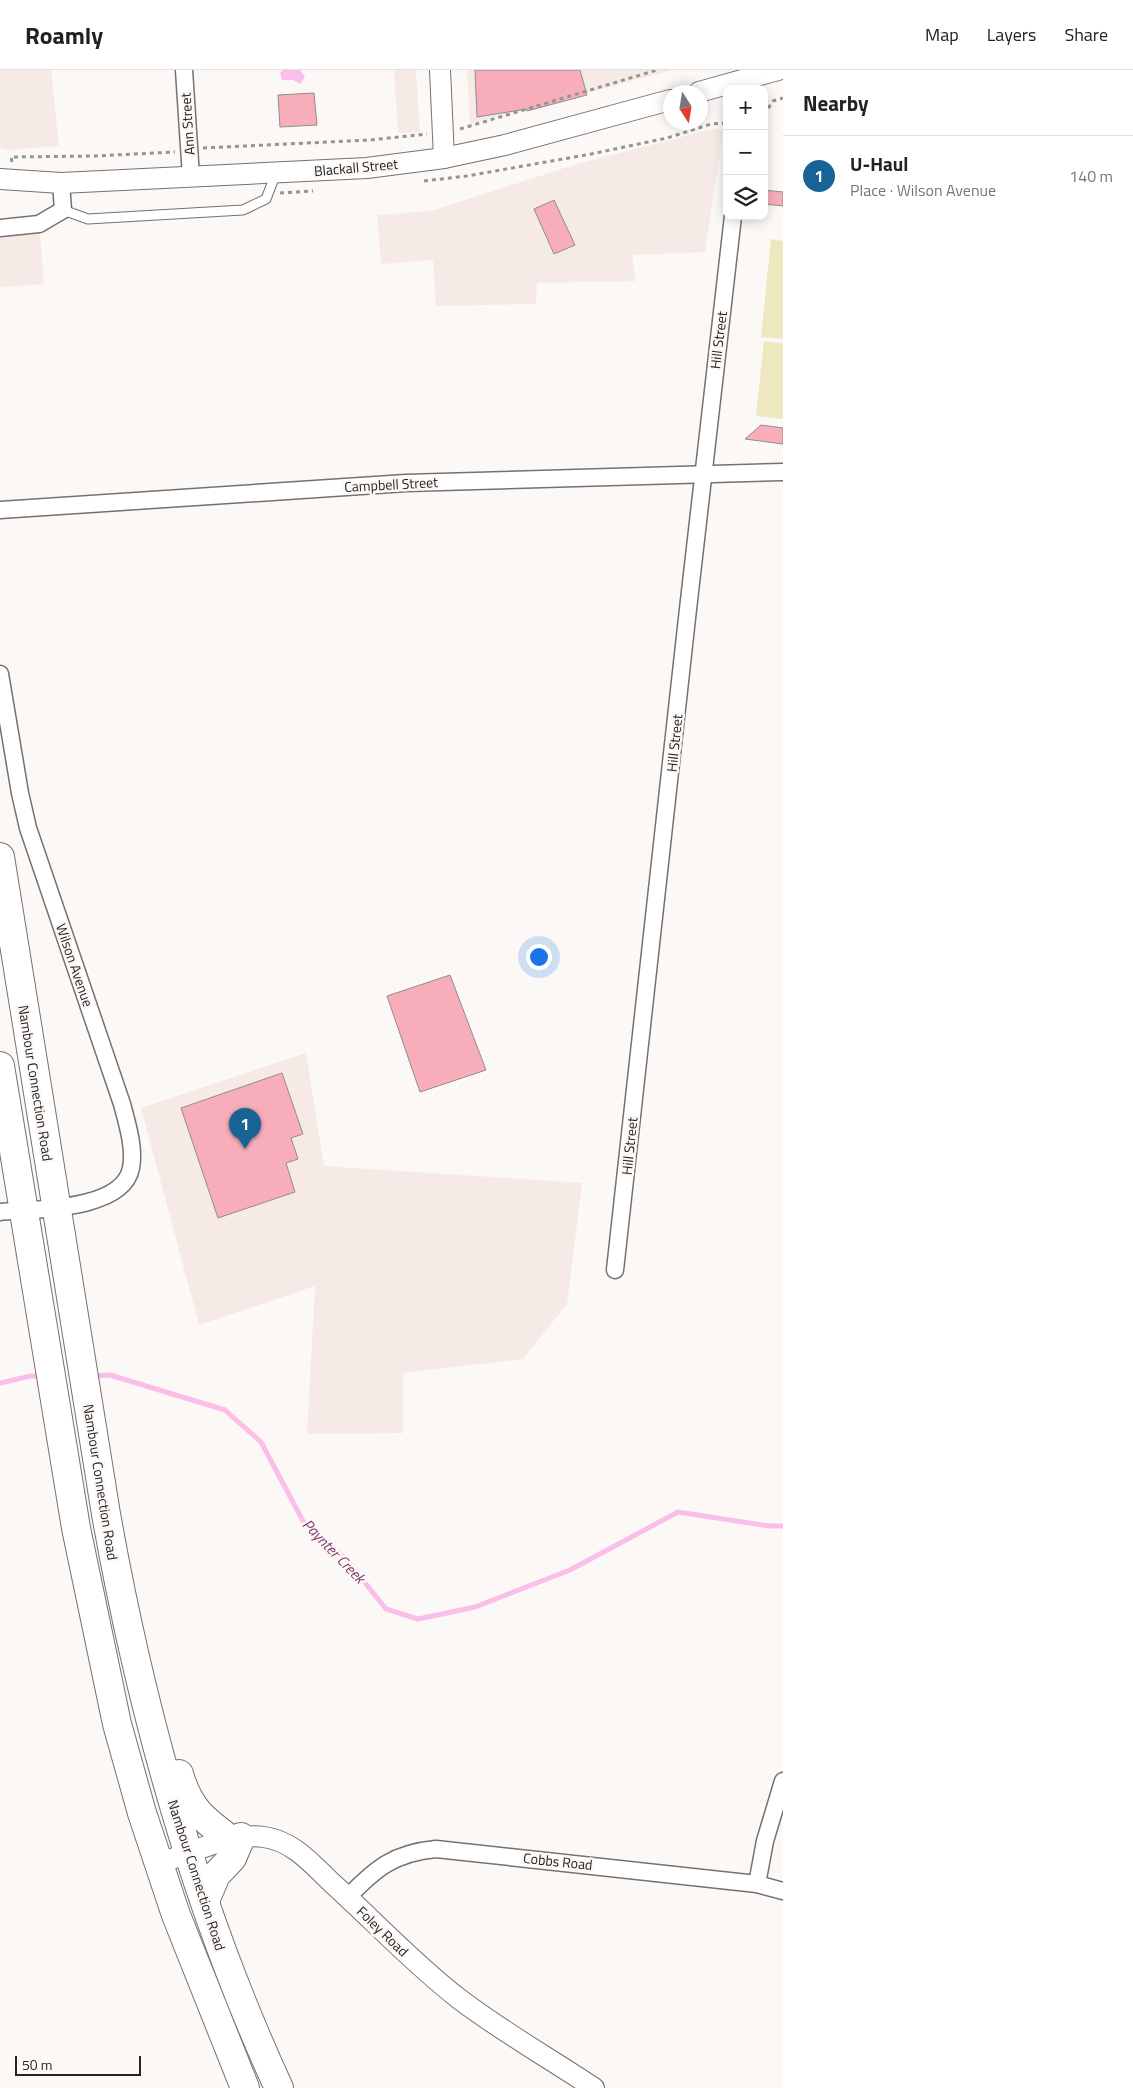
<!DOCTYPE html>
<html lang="en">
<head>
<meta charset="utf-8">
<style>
	:root { --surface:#fff; --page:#f6f6f6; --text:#222; --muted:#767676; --line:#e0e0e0; --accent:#186396 }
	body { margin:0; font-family:"Titillium Web",sans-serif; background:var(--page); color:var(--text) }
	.controls { position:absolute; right:15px; top:15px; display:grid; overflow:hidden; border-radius:10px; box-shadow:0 2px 12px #0003 }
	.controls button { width:45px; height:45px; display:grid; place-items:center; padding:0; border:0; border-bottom:1px solid var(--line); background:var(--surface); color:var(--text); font:25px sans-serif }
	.compass { position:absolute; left:663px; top:15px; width:45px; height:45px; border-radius:50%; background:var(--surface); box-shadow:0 2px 12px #0003; rotate:168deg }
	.scale { position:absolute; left:15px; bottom:12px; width:126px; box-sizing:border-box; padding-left:5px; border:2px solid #252423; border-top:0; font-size:14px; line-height:18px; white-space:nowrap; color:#252423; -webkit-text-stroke:4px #fcf8f6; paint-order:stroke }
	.you { position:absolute; left:538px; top:886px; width:18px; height:18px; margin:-12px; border:4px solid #fff; border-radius:50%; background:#1a73e8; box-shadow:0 0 0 8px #1a73e833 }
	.badge { display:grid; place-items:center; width:32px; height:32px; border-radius:50%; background:var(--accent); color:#fff; font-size:16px; font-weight:700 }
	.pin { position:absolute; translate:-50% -41px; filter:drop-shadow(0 1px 2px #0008) }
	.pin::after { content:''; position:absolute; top:26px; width:18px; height:15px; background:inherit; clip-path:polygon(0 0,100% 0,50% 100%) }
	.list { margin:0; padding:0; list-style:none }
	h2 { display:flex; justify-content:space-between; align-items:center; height:65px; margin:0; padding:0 20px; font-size:21px }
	h2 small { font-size:16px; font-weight:400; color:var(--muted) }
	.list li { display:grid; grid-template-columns:32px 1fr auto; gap:15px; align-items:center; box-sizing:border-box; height:80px; padding:0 20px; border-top:1px solid var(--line) }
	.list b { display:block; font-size:19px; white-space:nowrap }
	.list p { margin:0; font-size:16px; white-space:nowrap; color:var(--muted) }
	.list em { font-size:16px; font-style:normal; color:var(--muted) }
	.icon { flex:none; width:28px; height:28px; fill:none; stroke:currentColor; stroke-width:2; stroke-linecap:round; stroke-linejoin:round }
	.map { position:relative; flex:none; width:783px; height:2018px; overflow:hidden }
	header { display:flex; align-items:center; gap:30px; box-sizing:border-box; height:70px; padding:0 25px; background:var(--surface); border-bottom:1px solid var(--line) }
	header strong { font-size:24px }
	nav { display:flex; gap:28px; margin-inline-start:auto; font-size:18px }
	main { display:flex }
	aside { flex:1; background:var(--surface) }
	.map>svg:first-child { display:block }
</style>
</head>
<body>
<header>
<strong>Roamly</strong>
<nav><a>Map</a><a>Layers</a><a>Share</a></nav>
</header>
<main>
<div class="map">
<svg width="783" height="2018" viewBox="0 0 783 2018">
	<rect width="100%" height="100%" fill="#fcf8f6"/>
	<g fill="#f6eae6">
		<polygon points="0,0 51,0 59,76 8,80 0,78"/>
		<polygon points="394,0 416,0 420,62 398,63"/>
		<polygon points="467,0 673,0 470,54"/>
		<polygon points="717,58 723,62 705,182 632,185 636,211 537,213 536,234 436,236 433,190 381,194 377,145 431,141 580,93"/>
		<polygon points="40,163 44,214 0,217 0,166"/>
		<polygon points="306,983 324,1096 582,1113 567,1234 523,1289 403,1303 403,1363 307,1364 315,1216 199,1255 141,1038"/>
	</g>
	<g fill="#ede8c0">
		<polygon points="771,169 783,171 783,269 761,267"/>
		<polygon points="764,271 783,273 783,349 756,346"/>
	</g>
	<polygon fill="#fabee8" points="283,0 300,0 305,7 300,14 293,10 282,10 280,3"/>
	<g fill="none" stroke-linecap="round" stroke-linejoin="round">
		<g stroke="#fabee8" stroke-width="5">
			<polyline points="92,1306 110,1305 225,1340 261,1372 303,1451 347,1490 386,1539 418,1549 475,1537 570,1500 678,1442 769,1456 783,1456"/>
			<polyline points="0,1313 31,1306 44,1306"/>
		</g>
	</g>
	<g fill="#f7aeba" stroke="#908c8d">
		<polygon points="475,0 580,0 587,25 527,41 527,39 477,47"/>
		<polygon points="314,23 317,55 280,57 278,25"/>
		<polygon points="764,120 783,122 783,136 764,134"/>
		<polygon points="554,130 575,175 554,184 534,139"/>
		<polygon points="761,355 783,358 783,374 745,369"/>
		<polygon points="450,905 486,1000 420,1022 387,926"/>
		<polygon points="282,1003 303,1064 291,1068 298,1089 286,1093 295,1122 218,1148 181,1038"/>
	</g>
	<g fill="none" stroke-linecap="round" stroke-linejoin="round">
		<defs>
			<polyline id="service" points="63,140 88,149 243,140 266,129 276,103"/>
			<g id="minor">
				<polyline points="184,0 191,107"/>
				<polyline points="0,158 39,154 63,140 61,113"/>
				<polyline points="0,440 406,413 783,402"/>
				<path d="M0,604L20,723L28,758L122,1034C127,1053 135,1078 131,1098C123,1141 33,1139 0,1142"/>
				<path d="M615,1200C655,849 691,497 733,146"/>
				<polyline points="757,1814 765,1771 783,1711"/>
				<path d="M348,1827C376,1798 394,1783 436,1779L757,1814L783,1821"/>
			</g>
			<g id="tertiary">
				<polyline points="440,0 444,88"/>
				<polyline points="699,22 778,0"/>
				<polyline points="0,109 61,113 367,98 444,88 505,75 670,30"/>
				<path d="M158,1794C188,1784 232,1762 264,1767C293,1771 312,1794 332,1813C374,1851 413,1893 458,1928C501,1961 549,1988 594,2018"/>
			</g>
			<g id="trunk">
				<path d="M0,787L106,1444C141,1641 195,1836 279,2018"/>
				<polyline points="0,996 76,1458 117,1654 142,1743 176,1845 245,2018"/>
				<path d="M179,1704C189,1739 203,1749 231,1770"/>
				<polyline points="205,1831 216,1805 232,1788 241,1767"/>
			</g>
		</defs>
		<use href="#service" stroke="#757170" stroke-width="11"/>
		<use href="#minor" stroke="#757170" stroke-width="19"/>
		<use href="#tertiary" stroke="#757170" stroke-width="22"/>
		<use href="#trunk" stroke="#757170" stroke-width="30"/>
		<g stroke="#969391" stroke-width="3" stroke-dasharray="4 4" stroke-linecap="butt">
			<polyline points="764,45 773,31 783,28"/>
			<polyline points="460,59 657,0"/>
			<polyline points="203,78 370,70 427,64"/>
			<polyline points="12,92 11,87 95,86 175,82"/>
			<polyline points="424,111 467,106 591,84 667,68 711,54 725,53"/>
			<polyline points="280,123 313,121"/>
		</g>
		<use href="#service" stroke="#fff" stroke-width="9"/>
		<use href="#minor" stroke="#fff" stroke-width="16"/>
		<use href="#tertiary" stroke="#fff" stroke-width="20"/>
		<use href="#trunk" stroke="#fff" stroke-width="28"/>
	</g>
	<g text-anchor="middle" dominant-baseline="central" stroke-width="5" stroke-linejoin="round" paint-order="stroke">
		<g font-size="14" fill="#252423" stroke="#fcf8f6">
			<text transform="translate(187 54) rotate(-94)">Ann Street</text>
			<text transform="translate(356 97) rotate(-5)">Blackall Street</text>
			<text transform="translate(718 270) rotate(-83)">Hill Street</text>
			<text transform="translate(391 414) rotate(-3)">Campbell Street</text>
			<text transform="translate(674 673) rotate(-84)">Hill Street</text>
			<text transform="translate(75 895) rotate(71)">Wilson Avenue</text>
			<text transform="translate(36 1013) rotate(81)">Nambour Connection Road</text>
			<text transform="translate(629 1076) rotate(-84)">Hill Street</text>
			<text transform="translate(101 1412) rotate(81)">Nambour Connection Road</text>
			<text transform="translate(558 1791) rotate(6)">Cobbs Road</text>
			<text transform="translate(197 1805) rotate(72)">Nambour Connection Road</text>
			<text transform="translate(383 1861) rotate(44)">Foley Road</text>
		</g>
		<g font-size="15" font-style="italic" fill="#7c376b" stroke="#fcf8f6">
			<text transform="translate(334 1481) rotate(46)">Paynter Creek</text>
		</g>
	</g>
</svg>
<div class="controls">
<button>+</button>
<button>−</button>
<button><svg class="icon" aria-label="layers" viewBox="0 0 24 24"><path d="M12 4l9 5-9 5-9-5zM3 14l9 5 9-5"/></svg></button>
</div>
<svg class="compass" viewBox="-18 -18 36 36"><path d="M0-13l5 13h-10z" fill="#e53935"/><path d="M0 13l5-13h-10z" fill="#767676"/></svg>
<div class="scale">50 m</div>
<div class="you"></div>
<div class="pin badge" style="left:245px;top:1079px">1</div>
</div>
<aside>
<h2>Nearby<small></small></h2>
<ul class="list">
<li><span class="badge">1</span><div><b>U-Haul</b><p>Place · Wilson Avenue</p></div><em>140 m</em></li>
</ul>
</aside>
</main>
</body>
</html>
